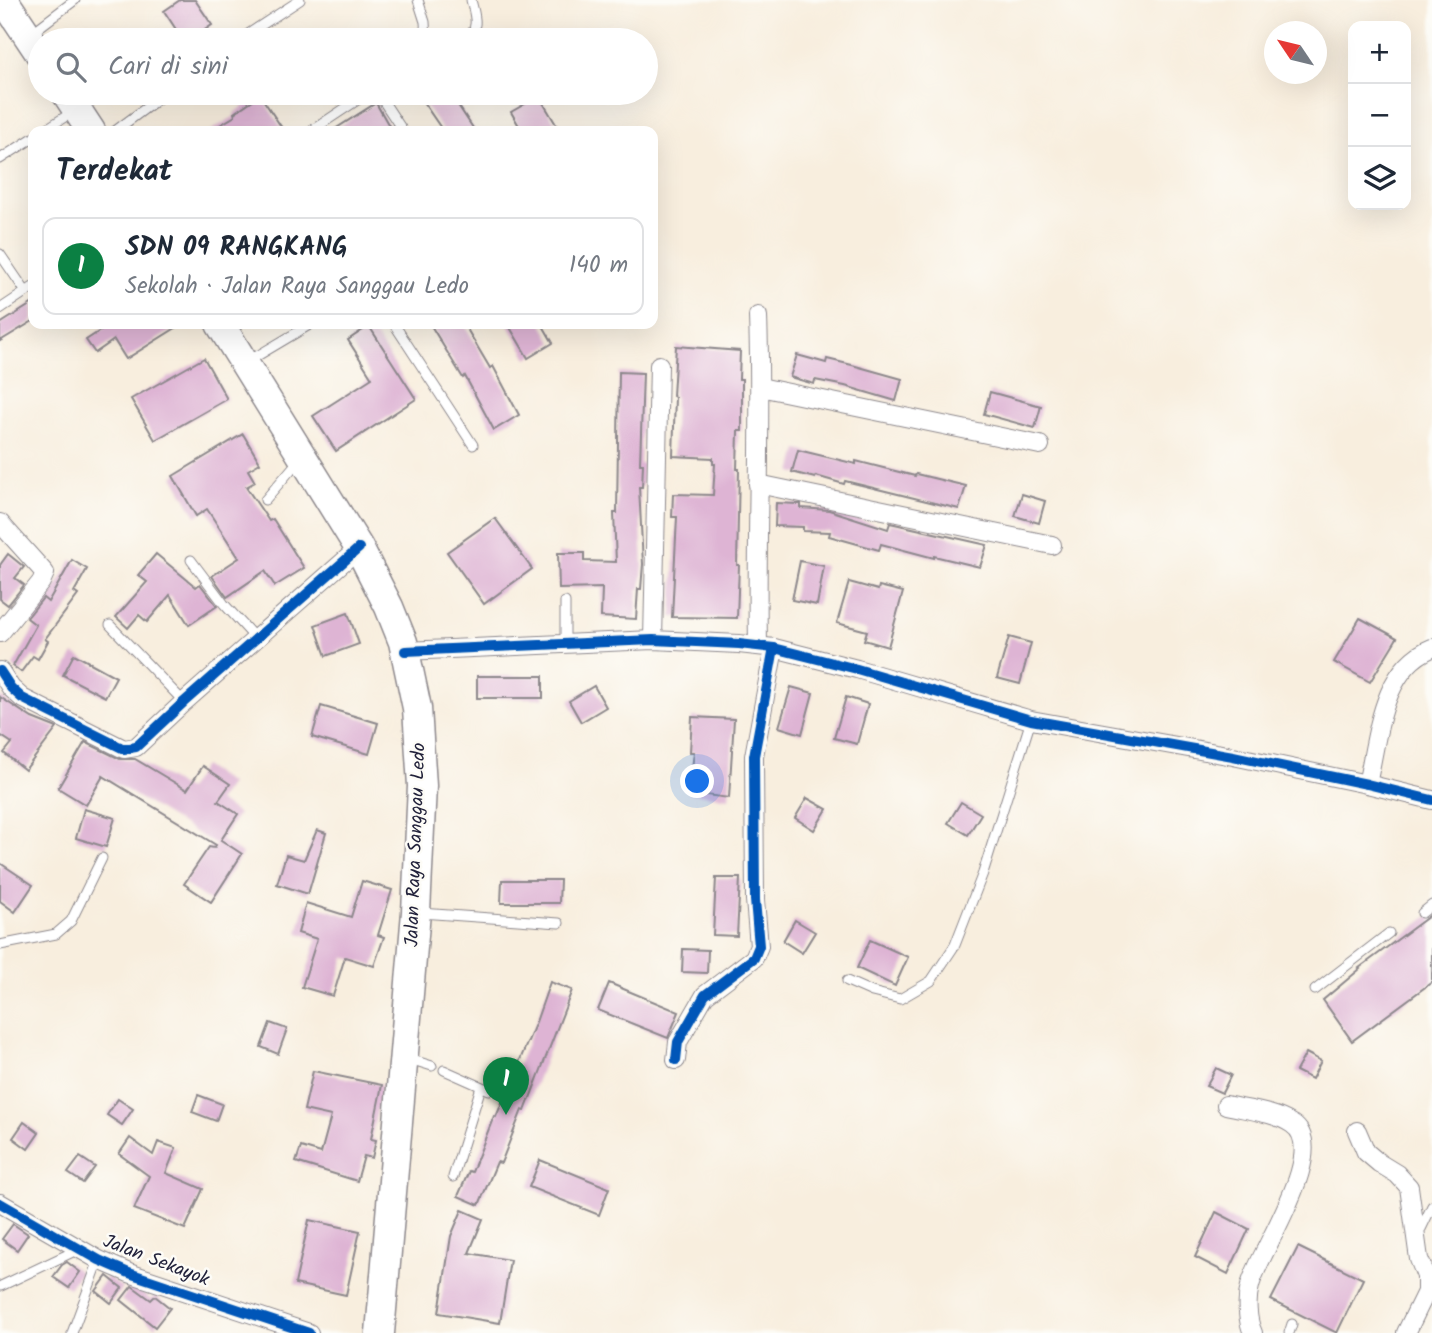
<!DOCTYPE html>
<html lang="id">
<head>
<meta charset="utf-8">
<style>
	:root { --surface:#fff; --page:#f2f2f3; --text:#1f2937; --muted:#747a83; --line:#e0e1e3; --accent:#0b8043 }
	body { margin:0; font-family:Kalam,sans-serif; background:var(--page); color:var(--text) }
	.controls { position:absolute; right:21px; top:21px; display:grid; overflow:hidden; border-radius:14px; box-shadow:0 7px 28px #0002 }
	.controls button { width:63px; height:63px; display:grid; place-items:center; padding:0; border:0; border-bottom:2px solid var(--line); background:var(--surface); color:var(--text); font:35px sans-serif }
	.compass { position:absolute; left:1264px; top:21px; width:63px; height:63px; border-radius:50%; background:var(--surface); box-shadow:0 7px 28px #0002; rotate:305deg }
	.you { position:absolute; left:698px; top:782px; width:24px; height:24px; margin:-18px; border:5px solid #fff; border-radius:50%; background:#1a73e8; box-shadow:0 0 0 10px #1a73e833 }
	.badge { display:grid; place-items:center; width:46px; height:46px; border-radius:50%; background:var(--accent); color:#fff; font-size:23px; font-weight:700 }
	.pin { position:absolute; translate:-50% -58px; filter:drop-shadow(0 2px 4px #0008) }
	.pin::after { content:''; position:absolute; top:37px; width:24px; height:21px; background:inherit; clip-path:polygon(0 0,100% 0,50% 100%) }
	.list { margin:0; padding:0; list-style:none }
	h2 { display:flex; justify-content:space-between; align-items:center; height:91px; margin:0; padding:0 28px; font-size:30px }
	h2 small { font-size:23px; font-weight:400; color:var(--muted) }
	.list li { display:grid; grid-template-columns:46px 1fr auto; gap:21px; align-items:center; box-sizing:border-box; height:98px; margin:0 14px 14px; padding:0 14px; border:2px solid var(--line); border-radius:14px }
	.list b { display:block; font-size:26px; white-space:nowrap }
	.list p { margin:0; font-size:23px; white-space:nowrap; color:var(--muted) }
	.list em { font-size:23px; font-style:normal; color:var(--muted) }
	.icon { flex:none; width:38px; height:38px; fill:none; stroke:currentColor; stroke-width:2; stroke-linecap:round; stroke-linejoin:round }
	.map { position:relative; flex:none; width:1432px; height:1333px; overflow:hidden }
	.search { position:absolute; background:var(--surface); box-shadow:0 7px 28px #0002; left:28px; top:28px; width:630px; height:77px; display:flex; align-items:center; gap:18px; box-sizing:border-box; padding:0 24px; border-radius:38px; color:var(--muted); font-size:26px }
	.panel { position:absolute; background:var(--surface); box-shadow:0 7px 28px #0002; left:28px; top:126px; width:630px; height:203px; border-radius:14px }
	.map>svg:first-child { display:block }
</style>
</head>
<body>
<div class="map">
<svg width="1432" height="1333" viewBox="0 0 1432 1333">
	<rect width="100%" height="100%" fill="#fdfcf7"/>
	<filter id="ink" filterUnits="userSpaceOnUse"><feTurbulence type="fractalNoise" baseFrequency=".0143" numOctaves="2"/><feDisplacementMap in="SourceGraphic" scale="14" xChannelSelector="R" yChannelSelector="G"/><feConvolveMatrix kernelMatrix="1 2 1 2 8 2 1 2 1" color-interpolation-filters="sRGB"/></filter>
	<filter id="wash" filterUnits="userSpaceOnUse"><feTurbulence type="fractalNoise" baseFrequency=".00686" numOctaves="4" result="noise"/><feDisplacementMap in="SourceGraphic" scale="28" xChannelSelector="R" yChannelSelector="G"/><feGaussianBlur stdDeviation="1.57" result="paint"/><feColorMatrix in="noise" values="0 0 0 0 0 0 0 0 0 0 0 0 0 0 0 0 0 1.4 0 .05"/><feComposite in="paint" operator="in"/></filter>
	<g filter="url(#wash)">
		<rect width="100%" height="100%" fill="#f8eede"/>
		<g id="blocks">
			<g fill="#deb4d4">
				<polygon points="180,0 195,0 212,25 190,40 183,40 164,11"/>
				<polygon points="417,93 470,93 456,102 475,131 443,131"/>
				<polygon points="260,95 284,131 210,131 235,116 234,113"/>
				<polygon points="539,96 560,131 522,131 511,112"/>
				<polygon points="376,103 392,131 332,131"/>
				<polygon points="33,303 33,321 0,341 0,324"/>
				<polygon points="104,324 182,324 126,359 114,340 95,353 86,340 106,327"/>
				<polygon points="430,324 464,324 490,368 493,366 519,415 494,430 465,376 463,378"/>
				<polygon points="508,324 542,324 553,343 528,358"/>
				<polygon points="369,326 416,399 336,451 313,416 372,378 348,340"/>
				<polygon points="676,346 740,351 739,379 742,379 742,431 738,431 737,469 739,469 737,565 739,565 737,618 672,617 677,517 672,517 673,494 713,495 715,464 713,464 713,458 673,456 675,397 673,396"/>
				<polygon points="797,355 826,363 827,359 852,365 902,379 896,401 845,386 815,380 814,384 790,377"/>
				<polygon points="204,358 227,399 155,440 131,399"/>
				<polygon points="619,372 643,373 640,464 643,464 642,487 639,487 643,564 641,589 638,589 636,619 601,617 602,588 559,589 558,553 584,553 584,561 616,562 614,513 617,513"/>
				<polygon points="990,392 1041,406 1035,428 984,414"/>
				<polygon points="243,434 260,463 248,470 255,482 246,487 269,521 273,519 304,568 275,586 265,571 227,597 212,576 239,558 207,509 196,516 173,476"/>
				<polygon points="798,450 856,464 856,461 915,476 916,474 966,486 959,509 845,481 844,484 816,476 815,478 792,472"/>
				<polygon points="1022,494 1045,501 1039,523 1015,516"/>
				<polygon points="776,503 798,504 801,504 801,508 829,510 888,529 890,523 987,545 980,567 934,556 934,558 881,544 879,550 829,536 830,532 803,531 803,527 775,526"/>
				<polygon points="495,518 532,569 484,604 447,552"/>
				<polygon points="8,554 24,567 15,578 24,585 8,605 0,599 0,565"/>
				<polygon points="156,554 196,587 200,584 217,606 189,625 170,595 147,622 139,615 128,628 116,617 147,582 138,575"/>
				<polygon points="72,560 87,569 74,592 78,595 45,639 48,641 38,659 33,656 21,672 13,666 36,625 27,618 43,598 48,602"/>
				<polygon points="800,561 824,566 817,605 792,600"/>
				<polygon points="849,582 878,590 879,586 903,592 888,647 864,640 867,631 837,623"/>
				<polygon points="348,613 359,644 326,656 315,625"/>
				<polygon points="1360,618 1397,638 1370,682 1334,662"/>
				<polygon points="1009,637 1031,643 1020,684 997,678"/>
				<polygon points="74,654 116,677 105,697 63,675"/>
				<rect x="477" y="676" width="66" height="22"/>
				<polygon points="594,686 606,707 581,722 569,701"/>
				<polygon points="791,687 813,693 802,734 779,727"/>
				<polygon points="0,697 32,718 57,728 25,770 4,753 12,743 0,735"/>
				<polygon points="846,697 868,704 857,744 834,738"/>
				<polygon points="321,706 378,723 369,754 312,737"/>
				<polygon points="692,717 734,719 729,798 689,793 694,752 690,752"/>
				<polygon points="85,742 120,759 135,759 187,790 203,766 230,784 218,801 238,814 221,840 242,854 211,902 184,884 209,847 214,848 216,845 103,776 86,805 58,788"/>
				<polygon points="807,798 827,809 814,830 795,818"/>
				<polygon points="961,802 981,814 968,835 948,823"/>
				<polygon points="84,809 115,818 106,847 76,838"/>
				<polygon points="317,830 326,833 308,894 277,884 286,855 304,860"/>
				<polygon points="0,863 33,885 15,912 0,901"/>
				<polygon points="716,878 740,878 737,936 713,935"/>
				<polygon points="502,880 560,880 559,903 501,903"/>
				<polygon points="362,881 392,890 378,935 384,937 374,966 345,957 333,996 302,987 317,939 298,933 306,903 351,917"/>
				<polygon points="1432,914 1432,982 1352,1041 1323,1000 1360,969 1359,968"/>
				<polygon points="795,920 815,932 802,953 783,941"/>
				<polygon points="870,940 908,957 895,986 857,968"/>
				<polygon points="683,949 708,950 707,973 682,972"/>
				<polygon points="550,982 572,990 525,1111 522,1110 501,1163 497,1162 479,1205 458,1196 469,1171 472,1172 494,1116 496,1117 536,1022"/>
				<polygon points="609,983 679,1012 668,1038 598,1010"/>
				<polygon points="270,1023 287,1029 278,1054 261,1047"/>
				<polygon points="1306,1053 1321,1061 1312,1079 1296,1071"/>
				<polygon points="1216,1068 1231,1075 1222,1093 1206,1086"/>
				<polygon points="313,1071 382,1085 371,1139 376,1140 372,1158 364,1156 357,1181 296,1162 301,1147 321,1153 331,1116 304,1110"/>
				<polygon points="198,1095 222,1104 216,1121 192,1112"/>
				<polygon points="118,1099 133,1109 122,1125 107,1115"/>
				<polygon points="24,1122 39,1133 28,1149 13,1138"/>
				<polygon points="130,1138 153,1155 158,1142 176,1148 166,1173 203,1189 185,1229 134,1209 149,1176 119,1154"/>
				<polygon points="80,1157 95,1167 83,1183 68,1173"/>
				<polygon points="540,1160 609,1188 599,1215 529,1187"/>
				<polygon points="462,1210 483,1219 469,1253 510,1260 500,1323 439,1313 451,1236"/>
				<polygon points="1216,1212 1249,1229 1228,1274 1195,1257"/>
				<polygon points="309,1220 360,1231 346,1295 295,1284"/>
				<polygon points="13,1224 28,1234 17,1250 2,1239"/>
				<polygon points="1298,1247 1363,1279 1337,1333 1271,1300"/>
				<polygon points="67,1262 80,1272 69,1288 53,1277 62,1265"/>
				<polygon points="107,1276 122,1288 111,1303 96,1291"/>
				<polygon points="132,1286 151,1300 155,1296 170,1308 155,1327 121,1300"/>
			</g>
		</g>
	</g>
	<g filter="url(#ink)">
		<use href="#blocks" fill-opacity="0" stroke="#8d888c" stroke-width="2"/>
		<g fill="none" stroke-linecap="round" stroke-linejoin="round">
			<defs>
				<g id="service">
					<polyline points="418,0 425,22 426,40"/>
					<polyline points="29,35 75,0"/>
					<polyline points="239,40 300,0"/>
					<path d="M466,40C480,28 475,16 471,0"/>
					<polyline points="378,93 403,131"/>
					<polyline points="43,131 74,111"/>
					<polyline points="115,131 166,93"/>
					<polyline points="311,131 368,93"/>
					<polyline points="0,159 33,138"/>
					<polyline points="0,254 26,292"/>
					<polyline points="0,309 33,287"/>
					<polyline points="394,324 473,445"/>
					<polyline points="247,362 311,324"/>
					<polyline points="265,500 300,459"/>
					<polyline points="191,560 224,604 256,639"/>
					<polyline points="110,625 184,702"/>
					<polyline points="565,644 565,602"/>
					<polyline points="421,913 559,923"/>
					<polyline points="1422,913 1432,905"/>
					<polyline points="0,945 56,934 71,921 102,858"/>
					<polyline points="847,981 872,992 900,999 931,981 955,945 983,873 1031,720"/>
					<polyline points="1315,990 1389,933"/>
					<polyline points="406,1058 432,1066"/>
					<polyline points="444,1070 489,1090"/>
					<polyline points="453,1177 481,1087"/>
					<polyline points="1419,1233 1432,1206"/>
					<polyline points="1,1286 79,1249"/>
					<polyline points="72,1333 99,1260"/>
					<polyline points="1289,1333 1292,1324"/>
				</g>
				<g id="minor">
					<path d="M758,316C762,425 756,535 758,645"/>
					<polyline points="760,387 1040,445"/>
					<polyline points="758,484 1052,545"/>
					<polyline points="0,523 45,573 41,582 0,633"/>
					<polyline points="653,640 659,365"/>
					<polyline points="405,651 653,640 739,644 774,648 857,669 1031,720 1233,756 1367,784 1432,800"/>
					<polyline points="0,671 11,688 22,698 124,749 136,747 184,702 359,548"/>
					<path d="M1367,784C1378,738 1381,669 1432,648"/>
					<polyline points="676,1060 678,1042 705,995 754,958 759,946 755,900 754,756 774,648"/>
					<path d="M1226,1105C1247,1110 1274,1112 1292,1124C1332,1149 1257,1254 1250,1286C1246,1300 1247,1320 1253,1333"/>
					<polyline points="1357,1131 1366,1152 1379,1163 1397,1174 1409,1187 1419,1259 1426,1276 1426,1292 1406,1333"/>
					<polyline points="0,1203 99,1260 129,1273 309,1333"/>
				</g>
				<g id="trunk">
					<polyline points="4,0 40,54"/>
					<polyline points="66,93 91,131"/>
					<polyline points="220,324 359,548 389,607 403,642 417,708 422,786 416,912 380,1333"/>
				</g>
			</defs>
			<use href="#service" stroke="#8d888c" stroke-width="11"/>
			<use href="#minor" stroke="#8d888c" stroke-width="20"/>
			<use href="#trunk" stroke="#8d888c" stroke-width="31"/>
			<use href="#service" stroke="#fff" stroke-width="9"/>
			<use href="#minor" stroke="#fff" stroke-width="18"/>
			<use href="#trunk" stroke="#fff" stroke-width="28"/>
			<defs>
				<g id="cycleway">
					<polyline points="405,651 653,640 739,644 774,648 857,669 1031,720 1233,756 1367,784 1432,800"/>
					<polyline points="0,671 11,688 22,698 124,749 136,747 184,702 359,548"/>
					<polyline points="676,1060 678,1042 705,995 754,958 759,946 755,900 754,756 774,648"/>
					<polyline points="0,1203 99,1260 129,1273 309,1333"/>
				</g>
			</defs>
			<use href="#cycleway" stroke="#fdfcf7" stroke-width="15"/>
			<use href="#cycleway" stroke="#0057b8" stroke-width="10"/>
		</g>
	</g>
	<g text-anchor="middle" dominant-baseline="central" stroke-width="5" stroke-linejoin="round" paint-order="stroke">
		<g font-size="19" fill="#22223b" stroke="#fdfcf7">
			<text transform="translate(416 845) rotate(-88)">Jalan Raya Sanggau Ledo</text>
			<text transform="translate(156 1261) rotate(21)">Jalan Sekayok</text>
		</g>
	</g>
</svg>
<div class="controls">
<button>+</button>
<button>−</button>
<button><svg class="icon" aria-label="layers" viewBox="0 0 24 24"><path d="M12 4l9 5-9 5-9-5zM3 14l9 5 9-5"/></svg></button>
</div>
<svg class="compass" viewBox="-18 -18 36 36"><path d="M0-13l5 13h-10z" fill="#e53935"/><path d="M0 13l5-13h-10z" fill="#747a83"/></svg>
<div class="you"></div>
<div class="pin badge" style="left:506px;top:1115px">1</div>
<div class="search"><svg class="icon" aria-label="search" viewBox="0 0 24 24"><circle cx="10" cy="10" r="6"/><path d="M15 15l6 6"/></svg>Cari di sini</div>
<section class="panel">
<h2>Terdekat<small></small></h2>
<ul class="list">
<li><span class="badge">1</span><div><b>SDN 09 RANGKANG</b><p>Sekolah · Jalan Raya Sanggau Ledo</p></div><em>140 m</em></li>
</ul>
</section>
</div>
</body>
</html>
